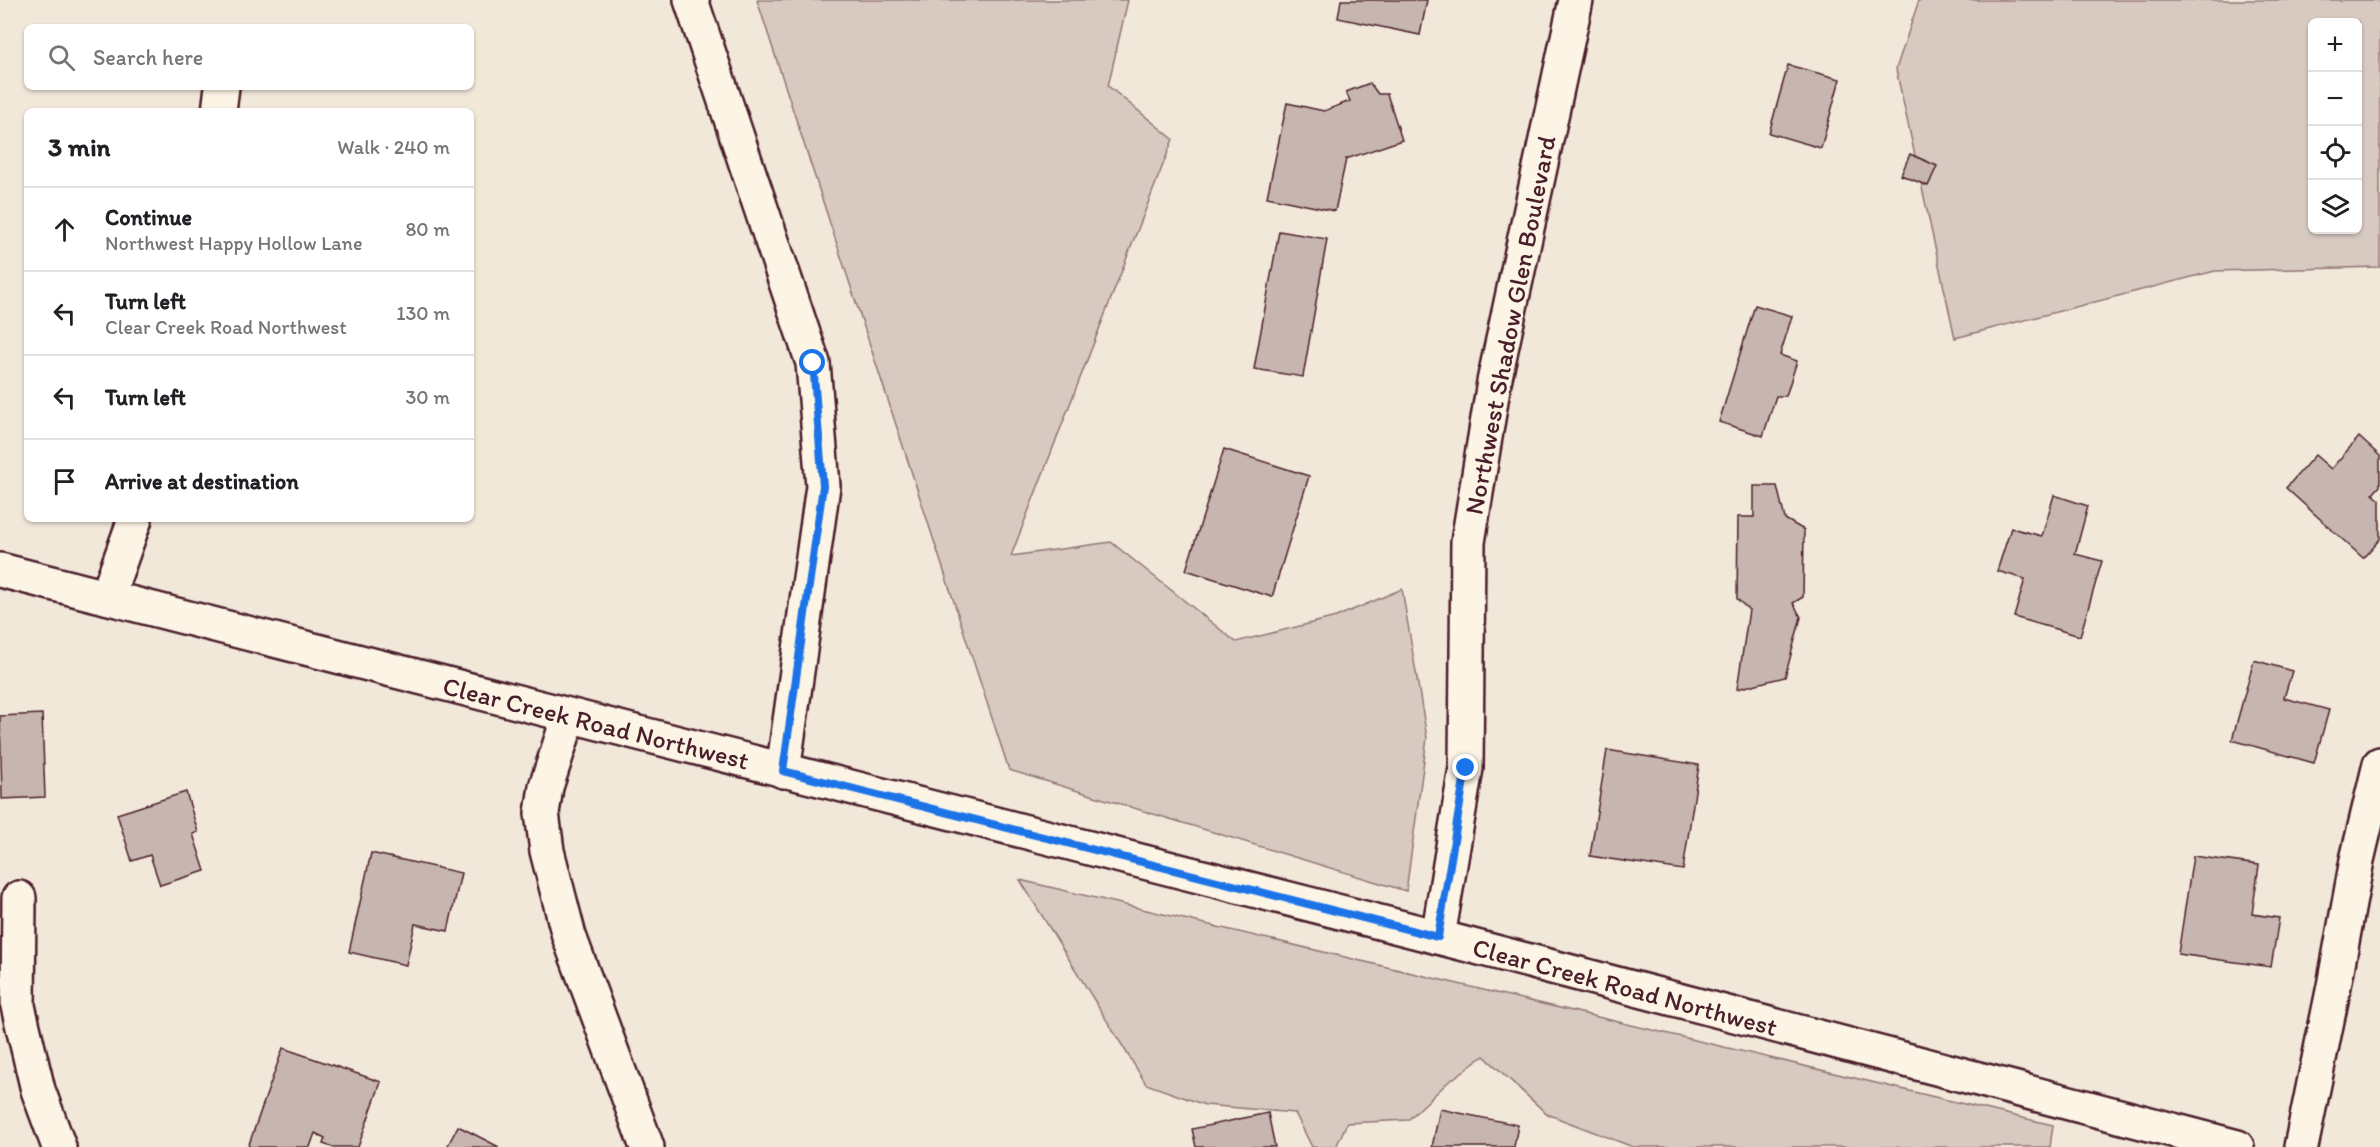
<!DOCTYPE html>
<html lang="en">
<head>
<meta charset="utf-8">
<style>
	:root { --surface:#fff; --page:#f2f2f2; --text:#202124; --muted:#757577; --line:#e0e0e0 }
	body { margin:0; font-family:Itim,sans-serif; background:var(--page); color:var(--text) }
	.controls { position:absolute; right:18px; top:18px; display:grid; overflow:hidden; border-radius:9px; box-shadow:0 2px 4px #0004 }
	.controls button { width:54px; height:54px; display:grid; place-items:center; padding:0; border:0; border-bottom:2px solid var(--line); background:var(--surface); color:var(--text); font:30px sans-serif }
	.stop { position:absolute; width:18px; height:18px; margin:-14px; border:4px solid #1a73e8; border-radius:50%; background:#fff }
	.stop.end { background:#1a73e8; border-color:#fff; box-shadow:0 2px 6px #0008 }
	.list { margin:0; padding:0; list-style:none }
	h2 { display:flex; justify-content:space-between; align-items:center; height:78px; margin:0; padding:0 24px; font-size:26px }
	h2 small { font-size:20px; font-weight:400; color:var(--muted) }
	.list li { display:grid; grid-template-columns:39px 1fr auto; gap:18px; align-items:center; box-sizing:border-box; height:84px; padding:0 24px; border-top:2px solid var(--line) }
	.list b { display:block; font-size:22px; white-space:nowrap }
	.list p { margin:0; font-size:20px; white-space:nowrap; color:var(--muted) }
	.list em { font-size:20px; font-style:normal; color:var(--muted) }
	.icon { flex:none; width:33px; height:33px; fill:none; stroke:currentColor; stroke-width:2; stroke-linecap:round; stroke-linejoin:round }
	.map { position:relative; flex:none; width:2380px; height:1147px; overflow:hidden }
	.search { position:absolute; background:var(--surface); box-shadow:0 2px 4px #0004; left:24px; top:24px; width:450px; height:66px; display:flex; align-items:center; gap:15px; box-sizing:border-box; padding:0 21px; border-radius:9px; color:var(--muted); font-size:22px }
	.panel { position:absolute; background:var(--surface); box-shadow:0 2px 4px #0004; left:24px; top:108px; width:450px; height:414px; border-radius:9px }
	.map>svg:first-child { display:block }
</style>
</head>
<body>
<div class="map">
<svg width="2380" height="1147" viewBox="0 0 2380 1147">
	<rect width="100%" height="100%" fill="#f1e8da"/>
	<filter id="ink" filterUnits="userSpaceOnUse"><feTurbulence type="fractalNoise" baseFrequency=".0167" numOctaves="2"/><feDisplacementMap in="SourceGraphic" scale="12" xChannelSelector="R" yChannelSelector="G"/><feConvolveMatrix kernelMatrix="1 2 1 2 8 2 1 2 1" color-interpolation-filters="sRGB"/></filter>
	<g filter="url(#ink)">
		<g fill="#d8cac0" stroke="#917476" stroke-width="1.5" fill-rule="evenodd">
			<polygon points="757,0 1128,0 1108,86 1173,139 1011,556 1111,542 1236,642 1336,617 1402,589 1427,738 1406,891 1009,770"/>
			<path d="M1919,0H2380V267L2215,271L1955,338L1896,69ZM2312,22H2358V230H2312Z"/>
			<polygon points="1020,880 2053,1125 2050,1147 1633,1147 1547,1114 1484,1056 1447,1083 1408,1120 1347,1123 1336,1147 1312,1147 1295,1113 1205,1105 1146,1084"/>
		</g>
		<g fill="#c7b6af" stroke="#4a1f2b" stroke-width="1.5">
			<polygon points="1341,0 1427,0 1420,35 1338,18"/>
			<polygon points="1788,65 1840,79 1821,148 1769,133"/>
			<polygon points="1370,83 1378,94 1387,94 1402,140 1346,159 1335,211 1267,197 1287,103 1324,111 1350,101 1346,92"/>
			<polygon points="1910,154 1937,166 1928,186 1901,175"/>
			<polygon points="1279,231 1327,239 1303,377 1254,369"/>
			<polygon points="1755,305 1792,316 1780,355 1797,361 1786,396 1776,396 1763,436 1719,422"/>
			<polygon points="2359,437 2380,456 2380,486 2373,494 2380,500 2380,539 2363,558 2286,488 2315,455 2331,469"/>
			<polygon points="1224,449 1309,476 1272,597 1186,570"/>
			<polygon points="1754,486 1777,486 1785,519 1804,530 1803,597 1793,603 1801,617 1785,677 1737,689 1749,610 1737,599 1738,517 1754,517"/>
			<polygon points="2054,495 2088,506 2075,554 2102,561 2080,636 2014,617 2025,579 1997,571 2011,528 2042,536"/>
			<polygon points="2254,660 2292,671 2284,698 2329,710 2314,763 2232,740"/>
			<polygon points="42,714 45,797 2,799 0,716"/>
			<polygon points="1607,750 1699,765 1683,870 1590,856"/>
			<polygon points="186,792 198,832 193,834 205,871 160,885 150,855 132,861 117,814"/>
			<polygon points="371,853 461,873 448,931 415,924 406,965 349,952"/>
			<polygon points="2193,856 2259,865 2252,914 2279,918 2271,967 2178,954"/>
			<polygon points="283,1048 381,1082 358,1147 332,1147 323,1144 325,1138 315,1133 310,1147 248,1147"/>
			<polygon points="1440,1109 1518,1125 1514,1147 1432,1147"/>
			<polygon points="1268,1113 1275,1147 1196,1147 1192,1129"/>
			<polygon points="458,1126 499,1147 447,1147"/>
		</g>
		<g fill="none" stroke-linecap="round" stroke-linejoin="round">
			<defs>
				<g id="minor">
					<polyline points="691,0 813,363 823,486 783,771"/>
					<polyline points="219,111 222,87"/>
					<polyline points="107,597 135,519"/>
					<polyline points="569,716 546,787 542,813 547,851 569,936 647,1147"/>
					<polyline points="19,898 18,1006 38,1090 59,1147"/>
					<polyline points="1438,937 1466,768 1468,542 1494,382 1576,0"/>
					<polyline points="2301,1147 2334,986 2357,860 2380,764"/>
				</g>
				<polyline id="major" points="0,570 1438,937 2237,1147"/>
			</defs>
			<use href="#minor" stroke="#4a1f2b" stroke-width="38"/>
			<use href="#major" stroke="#4a1f2b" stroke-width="38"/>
			<use href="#minor" stroke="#fcf5e5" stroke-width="33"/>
			<use href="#major" stroke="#fcf5e5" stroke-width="33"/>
		</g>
	</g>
	<g fill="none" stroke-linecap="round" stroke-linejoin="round" filter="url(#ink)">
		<polyline stroke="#1a73e8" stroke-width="8" points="813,363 823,486 783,771 1438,937 1466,768"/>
	</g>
	<g text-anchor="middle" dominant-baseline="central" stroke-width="4.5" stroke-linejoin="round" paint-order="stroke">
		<g font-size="26" fill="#4a1f2b" stroke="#fcf5e5">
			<text transform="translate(1510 325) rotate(-79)">Northwest Shadow Glen Boulevard</text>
			<text transform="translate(596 723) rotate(14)">Clear Creek Road Northwest</text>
			<text transform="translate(1625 987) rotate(15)">Clear Creek Road Northwest</text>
		</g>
	</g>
</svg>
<div class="controls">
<button>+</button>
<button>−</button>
<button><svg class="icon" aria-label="locate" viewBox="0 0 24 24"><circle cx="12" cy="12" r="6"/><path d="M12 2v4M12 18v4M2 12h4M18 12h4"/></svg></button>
<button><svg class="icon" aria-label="layers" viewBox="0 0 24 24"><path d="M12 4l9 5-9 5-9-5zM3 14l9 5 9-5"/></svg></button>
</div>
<div class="stop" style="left:813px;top:363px"></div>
<div class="stop end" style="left:1466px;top:768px"></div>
<div class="search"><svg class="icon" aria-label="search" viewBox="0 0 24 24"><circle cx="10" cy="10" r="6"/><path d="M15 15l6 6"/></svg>Search here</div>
<section class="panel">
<h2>3 min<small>Walk · 240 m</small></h2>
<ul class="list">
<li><svg class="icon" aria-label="ahead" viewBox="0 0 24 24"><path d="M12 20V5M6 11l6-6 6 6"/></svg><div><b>Continue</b><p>Northwest Happy Hollow Lane</p></div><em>80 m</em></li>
<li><svg class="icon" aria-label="left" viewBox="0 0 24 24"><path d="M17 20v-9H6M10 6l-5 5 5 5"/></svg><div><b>Turn left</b><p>Clear Creek Road Northwest</p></div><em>130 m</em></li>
<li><svg class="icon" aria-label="left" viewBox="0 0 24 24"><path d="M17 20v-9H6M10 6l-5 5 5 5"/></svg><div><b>Turn left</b></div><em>30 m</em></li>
<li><svg class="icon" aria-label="arrive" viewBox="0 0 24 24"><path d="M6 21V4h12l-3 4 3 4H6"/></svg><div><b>Arrive at destination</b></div></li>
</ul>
</section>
</div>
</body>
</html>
